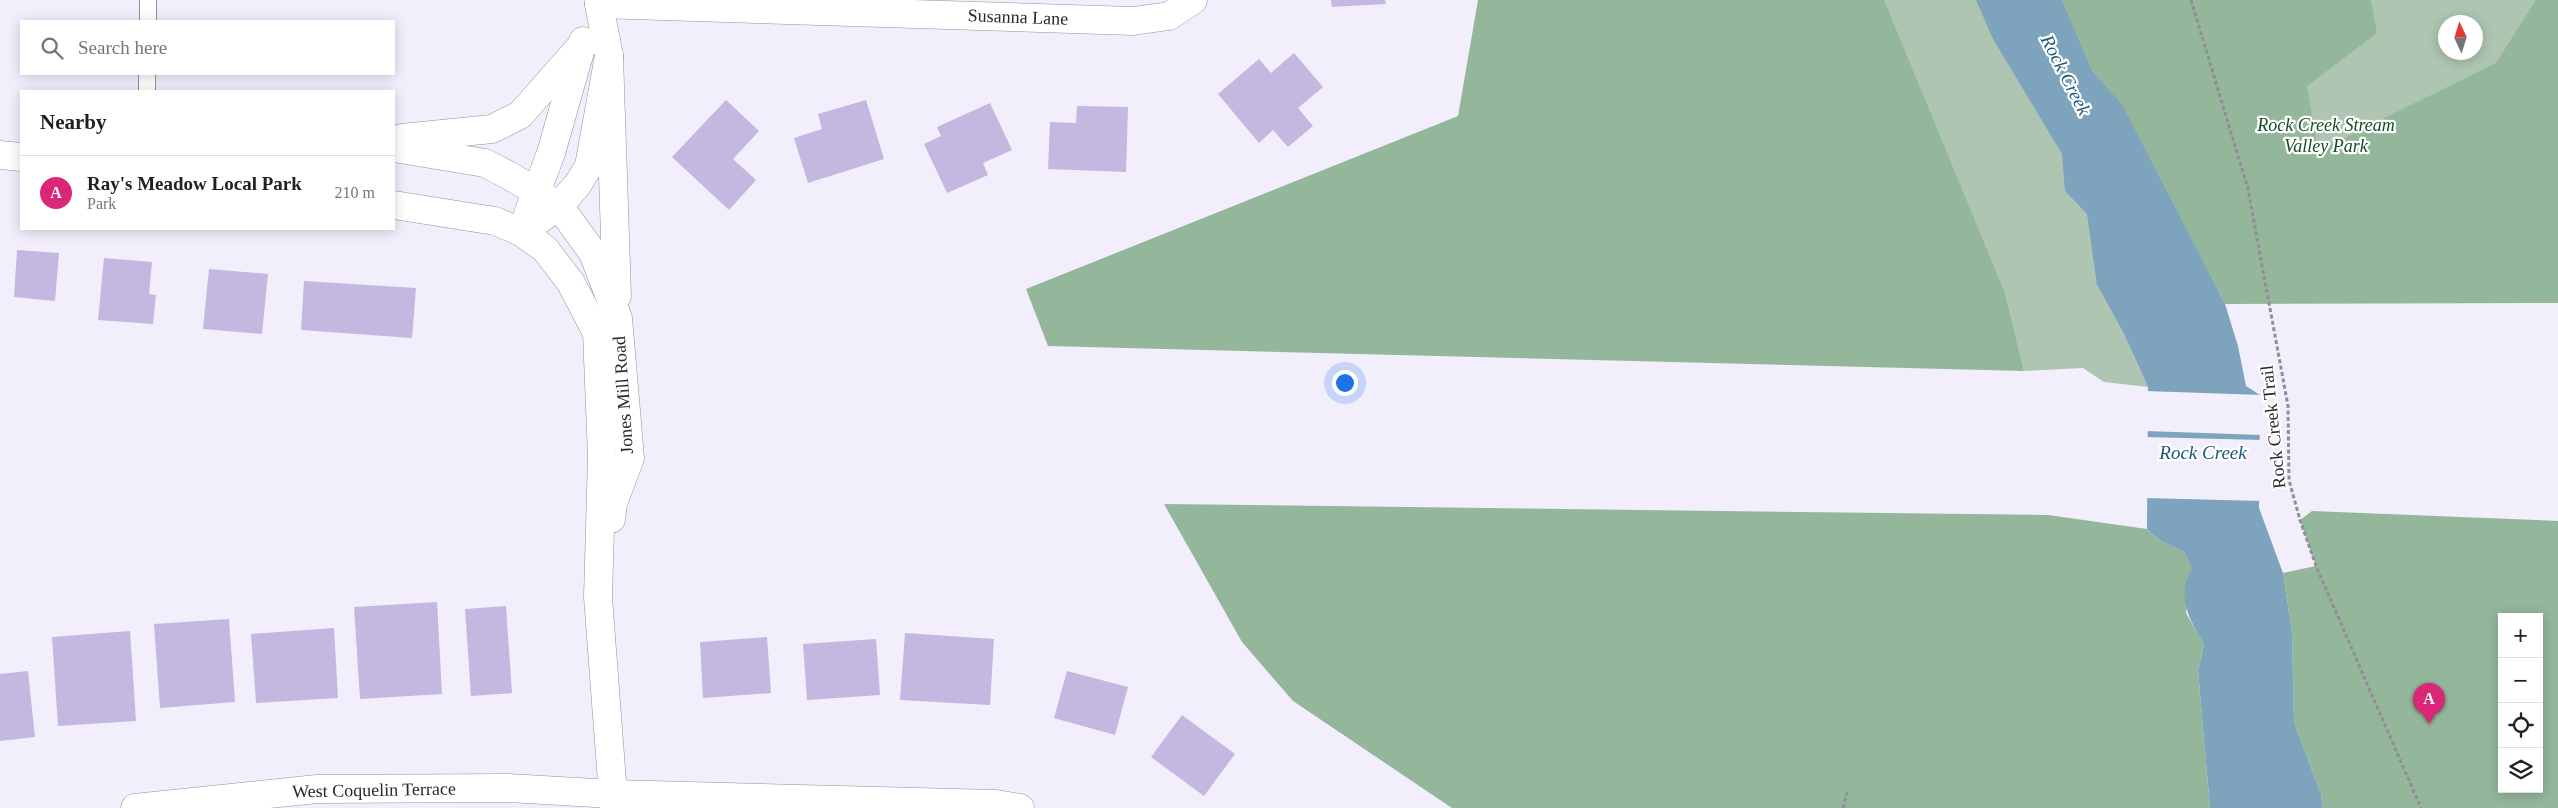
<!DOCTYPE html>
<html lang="en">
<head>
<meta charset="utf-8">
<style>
	:root { --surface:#fff; --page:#f2f2f2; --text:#202124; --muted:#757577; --line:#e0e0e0; --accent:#db2777 }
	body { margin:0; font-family:Georgia,serif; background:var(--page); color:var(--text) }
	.controls { position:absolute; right:15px; bottom:15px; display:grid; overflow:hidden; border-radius:0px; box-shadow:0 2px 12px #0003 }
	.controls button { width:45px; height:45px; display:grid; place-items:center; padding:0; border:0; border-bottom:1px solid var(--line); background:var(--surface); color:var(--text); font:25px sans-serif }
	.compass { position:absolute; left:2438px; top:15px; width:45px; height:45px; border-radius:50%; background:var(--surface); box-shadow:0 2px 12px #0003; rotate:356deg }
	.you { position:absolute; left:1344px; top:382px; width:18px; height:18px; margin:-12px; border:4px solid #fff; border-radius:50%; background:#1a73e8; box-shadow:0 0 0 8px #1a73e833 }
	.badge { display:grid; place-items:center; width:32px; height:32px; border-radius:50%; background:var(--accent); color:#fff; font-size:16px; font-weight:700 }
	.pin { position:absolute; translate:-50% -41px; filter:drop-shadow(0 1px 2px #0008) }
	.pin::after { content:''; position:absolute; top:26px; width:18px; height:15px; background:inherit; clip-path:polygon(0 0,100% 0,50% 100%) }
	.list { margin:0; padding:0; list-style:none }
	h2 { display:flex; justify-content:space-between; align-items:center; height:65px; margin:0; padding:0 20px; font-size:21px }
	h2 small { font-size:16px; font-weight:400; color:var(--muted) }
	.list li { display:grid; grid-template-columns:32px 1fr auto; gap:15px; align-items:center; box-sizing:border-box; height:75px; padding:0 20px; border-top:1px solid var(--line) }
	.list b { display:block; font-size:19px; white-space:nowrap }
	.list p { margin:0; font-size:16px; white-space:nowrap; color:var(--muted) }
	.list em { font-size:16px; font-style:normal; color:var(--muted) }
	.icon { flex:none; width:28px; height:28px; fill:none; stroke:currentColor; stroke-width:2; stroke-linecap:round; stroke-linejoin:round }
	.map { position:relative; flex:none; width:2558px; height:808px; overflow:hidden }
	.search { position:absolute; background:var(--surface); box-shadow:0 2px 12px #0003; left:20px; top:20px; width:375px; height:55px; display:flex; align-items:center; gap:12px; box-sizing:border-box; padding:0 18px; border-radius:0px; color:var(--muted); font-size:19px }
	.panel { position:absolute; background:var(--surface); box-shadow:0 2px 12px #0003; left:20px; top:90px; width:375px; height:140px; border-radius:0px }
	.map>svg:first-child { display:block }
</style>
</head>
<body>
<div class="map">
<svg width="2558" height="808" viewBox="0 0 2558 808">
	<rect width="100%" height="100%" fill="#f2eefc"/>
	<path fill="#adc5b1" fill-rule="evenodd" d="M1503,0H2558V278L2097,285L2124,334L2148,387L2104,382L2083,368L2024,371L2006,296ZM2446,22H2476V52H2446Z"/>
	<g fill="#94b79b" fill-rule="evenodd">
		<polygon points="1478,0 1884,0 2006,296 2024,371 1048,346 1026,289 1458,116"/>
		<polygon points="2062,0 2371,0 2377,33 2307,86 2318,151 2496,63 2536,0 2558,0 2558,303 2225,304 2122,104 2092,71"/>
		<polygon points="1164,504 2048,515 2147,529 2161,541 2184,552 2192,569 2186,613 2204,644 2198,671 2210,808 1452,808 1293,701 1242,642"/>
		<path d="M2312,511L2558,521V808H2323L2321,794L2294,722L2292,632L2283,573L2316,566L2300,520ZM2502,617H2539V789H2502Z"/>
	</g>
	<path fill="#7ea3bd" d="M1976,0H2062L2092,71L2122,104L2225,304L2238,346L2246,386L2260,395L2259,508L2283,573L2292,632L2294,722L2321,794L2323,808H2210L2198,671L2204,644C2190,620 2175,596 2192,569L2184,552L2161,541L2147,529L2148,387L2124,334L2097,285L2087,214L2065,191L2062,154L1993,39Z"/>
	<g fill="#f2eefc">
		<polygon points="2145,391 2262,395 2262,435 2145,431"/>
		<polygon points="2145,437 2262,440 2261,501 2145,498"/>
	</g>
	<g fill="#c2b8e0">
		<polygon points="1331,0 1385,0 1386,4 1332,7"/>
		<polygon points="1294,53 1323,87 1298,108 1313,126 1288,147 1273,130 1259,143 1218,94 1259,59 1271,73"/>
		<polygon points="726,100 759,131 733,159 756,180 729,210 672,157"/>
		<polygon points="866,100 884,159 808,183 794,138 822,129 818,114"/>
		<polygon points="990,103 1012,150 983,163 988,175 947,193 924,144 941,136 937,127"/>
		<polygon points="1077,106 1128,107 1126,172 1048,169 1050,122 1076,123"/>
		<polygon points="17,250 59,253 55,301 14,297"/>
		<polygon points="104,258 152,262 149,294 156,295 153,324 98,320"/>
		<polygon points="209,269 268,274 262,334 203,329"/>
		<polygon points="304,281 416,288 412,338 301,330"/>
		<polygon points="437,602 442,694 360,699 354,607"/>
		<polygon points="506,606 512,693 471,696 465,609"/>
		<polygon points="229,619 235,702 160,708 154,624"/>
		<polygon points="334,628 338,698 256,703 251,634"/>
		<polygon points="130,631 136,721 58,726 52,637"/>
		<polygon points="905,633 994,639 990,705 900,700"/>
		<polygon points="767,637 771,693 703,698 700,642"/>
		<polygon points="876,639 880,695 807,700 803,644"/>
		<polygon points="28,671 35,737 0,741 0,674"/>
		<polygon points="1067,671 1128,687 1115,735 1054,718"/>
		<polygon points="1182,715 1235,754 1204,796 1151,757"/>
	</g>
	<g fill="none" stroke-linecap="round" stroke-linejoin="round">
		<defs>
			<g id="service">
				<polyline points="148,21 148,0"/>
				<polyline points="147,91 147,74"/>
			</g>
			<g id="minor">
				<polyline points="599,4 1133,21 1169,16 1193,0"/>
				<polyline points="135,808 317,789 508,788 613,794 996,804 1020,808"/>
			</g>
			<g id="tertiary">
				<polyline points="528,214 551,153 583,41"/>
				<polyline points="521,232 559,206 578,184 589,166 609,56 599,4"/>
			</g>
			<g id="secondary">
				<polyline points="609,56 617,296"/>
				<polyline points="402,138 492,129 520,115 581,46"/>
				<polyline points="394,148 485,163 510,176 559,206 593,253 618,318 630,458 613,503 611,519"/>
				<polyline points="0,155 21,157"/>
				<polyline points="394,205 495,221 521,232 545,249 571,283 597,333 602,457 598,597 614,808"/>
			</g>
		</defs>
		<use href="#service" stroke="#938f9f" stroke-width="18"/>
		<use href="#minor" stroke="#938f9f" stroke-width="29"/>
		<use href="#tertiary" stroke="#938f9f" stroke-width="29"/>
		<use href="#secondary" stroke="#938f9f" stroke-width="29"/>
		<g stroke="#918e98" stroke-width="3" stroke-dasharray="4 2.5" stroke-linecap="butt">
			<polyline points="2191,0 2248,189 2288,406 2289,480 2300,520 2316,566 2421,808"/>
			<polyline points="1843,808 1847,792"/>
		</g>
		<use href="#service" stroke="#fff" stroke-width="16"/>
		<use href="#minor" stroke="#fff" stroke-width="28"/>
		<use href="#tertiary" stroke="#fff" stroke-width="28"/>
		<use href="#secondary" stroke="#fff" stroke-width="28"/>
	</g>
	<g text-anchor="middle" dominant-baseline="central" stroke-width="4.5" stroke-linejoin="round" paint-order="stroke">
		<g font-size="18" fill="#29282e" stroke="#fff">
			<text transform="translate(1018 17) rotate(2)">Susanna Lane</text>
			<text transform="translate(623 395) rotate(-94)">Jones Mill Road</text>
			<text transform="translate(2273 427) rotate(-96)">Rock Creek Trail</text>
			<text transform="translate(374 790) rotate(-1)">West Coquelin Terrace</text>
		</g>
		<g font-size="18" font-style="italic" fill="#124b25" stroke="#fff">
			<text x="2326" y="125">Rock Creek Stream<tspan x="2326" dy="21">Valley Park</tspan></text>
		</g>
		<g font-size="19" font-style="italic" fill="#19587c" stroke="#fff">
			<text transform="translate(2066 75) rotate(63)">Rock Creek</text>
			<text x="2203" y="452">Rock Creek</text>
		</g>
	</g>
</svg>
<div class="controls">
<button>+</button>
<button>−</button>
<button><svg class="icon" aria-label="locate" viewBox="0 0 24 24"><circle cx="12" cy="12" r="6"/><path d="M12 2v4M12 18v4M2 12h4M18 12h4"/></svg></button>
<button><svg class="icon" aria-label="layers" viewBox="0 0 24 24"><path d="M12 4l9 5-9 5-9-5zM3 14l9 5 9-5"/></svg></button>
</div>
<svg class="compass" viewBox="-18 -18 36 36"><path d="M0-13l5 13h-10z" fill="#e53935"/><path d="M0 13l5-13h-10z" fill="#757577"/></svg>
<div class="you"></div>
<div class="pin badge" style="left:2429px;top:724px">A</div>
<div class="search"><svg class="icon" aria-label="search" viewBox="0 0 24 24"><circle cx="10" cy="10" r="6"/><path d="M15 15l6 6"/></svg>Search here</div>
<section class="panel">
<h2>Nearby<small></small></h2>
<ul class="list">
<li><span class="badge">A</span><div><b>Ray's Meadow Local Park</b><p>Park</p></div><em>210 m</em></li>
</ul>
</section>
</div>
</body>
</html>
